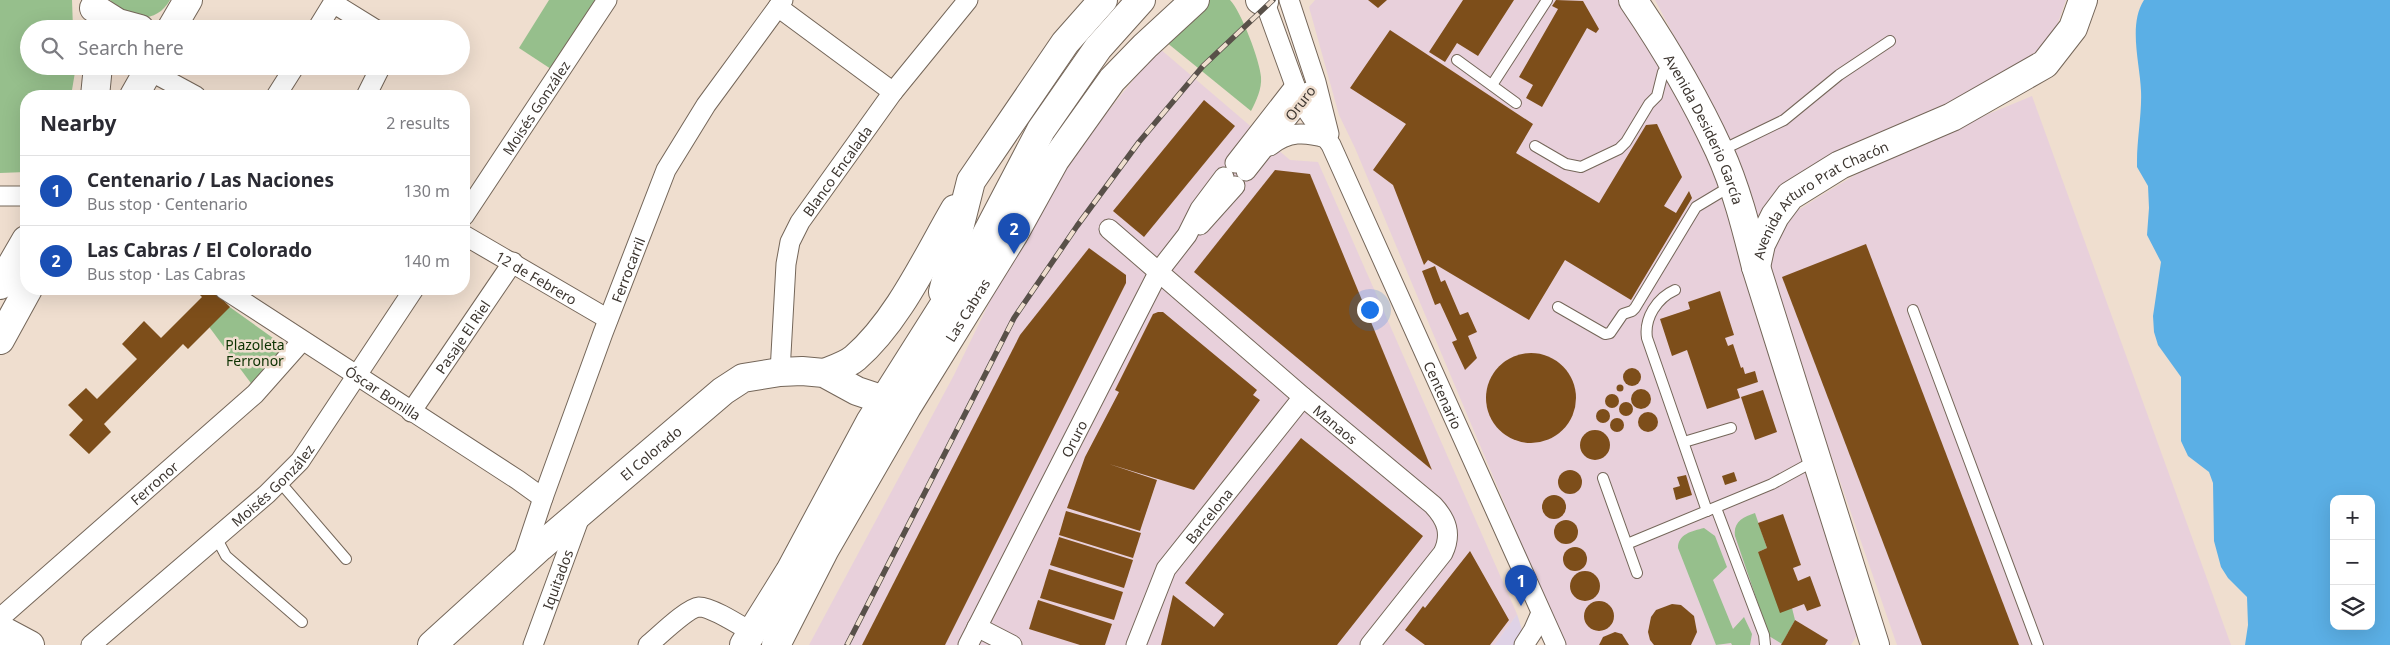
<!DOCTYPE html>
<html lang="en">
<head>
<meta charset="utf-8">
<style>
	:root { --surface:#fff; --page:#f2f2f3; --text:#2b2b33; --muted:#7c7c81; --line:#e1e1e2; --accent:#1a73e8 }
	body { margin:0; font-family:"Noto Sans",sans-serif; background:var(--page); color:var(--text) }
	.controls { position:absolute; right:15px; bottom:15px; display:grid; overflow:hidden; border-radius:10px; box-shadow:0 5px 20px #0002 }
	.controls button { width:45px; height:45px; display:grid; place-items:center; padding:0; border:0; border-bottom:1px solid var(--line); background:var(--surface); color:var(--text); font:25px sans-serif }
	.you { position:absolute; left:1369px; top:309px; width:18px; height:18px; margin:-12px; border:4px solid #fff; border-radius:50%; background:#1a73e8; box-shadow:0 0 0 8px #1a73e833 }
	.badge { display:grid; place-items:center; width:32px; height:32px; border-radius:50%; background:var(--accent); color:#fff; font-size:16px; font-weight:700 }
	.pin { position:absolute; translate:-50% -41px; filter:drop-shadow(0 1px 2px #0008) }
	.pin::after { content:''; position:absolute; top:26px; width:18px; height:15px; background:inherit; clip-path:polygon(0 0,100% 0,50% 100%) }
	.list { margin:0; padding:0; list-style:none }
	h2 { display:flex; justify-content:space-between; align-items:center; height:65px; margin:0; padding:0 20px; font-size:21px }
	h2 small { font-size:16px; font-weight:400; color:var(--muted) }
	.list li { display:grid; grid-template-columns:32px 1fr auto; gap:15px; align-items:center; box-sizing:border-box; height:70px; padding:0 20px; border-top:1px solid var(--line) }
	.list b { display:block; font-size:19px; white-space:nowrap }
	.list p { margin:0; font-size:16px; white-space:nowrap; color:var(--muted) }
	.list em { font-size:16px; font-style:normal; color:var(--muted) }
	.icon { flex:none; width:28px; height:28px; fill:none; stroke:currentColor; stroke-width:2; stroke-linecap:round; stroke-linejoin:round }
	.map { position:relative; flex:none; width:2390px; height:645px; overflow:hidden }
	.search { position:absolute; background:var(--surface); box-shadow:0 5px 20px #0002; left:20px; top:20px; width:450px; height:55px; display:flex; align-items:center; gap:12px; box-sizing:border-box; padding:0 18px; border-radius:28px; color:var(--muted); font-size:19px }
	.panel { position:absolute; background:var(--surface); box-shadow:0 5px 20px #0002; left:20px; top:90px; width:450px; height:205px; border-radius:20px }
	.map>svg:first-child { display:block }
</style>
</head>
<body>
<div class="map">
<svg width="2390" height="645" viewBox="0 0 2390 645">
	<rect width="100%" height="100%" fill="#efdecf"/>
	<polygon fill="#dfd2e6" points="1517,614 1527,645 1494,645"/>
	<g fill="#e8d0db">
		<polygon points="1315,0 1637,0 1696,109 1859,632 1851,645 1564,645 1355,148 1339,115 1309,7"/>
		<polygon points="1655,0 2066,0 2054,34 2016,73 1932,117 1758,234 1717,117"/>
		<polygon points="1159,48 1290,160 1318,162 1517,614 1494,645 809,645 954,375 1014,252 1075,152"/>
		<polygon points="2032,96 2231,645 1897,645 1769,277 1772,252 1792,214 1822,195 1885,157"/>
	</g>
	<g fill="#96bf8c">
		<polygon points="0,0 72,0 73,29 29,29 29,66 76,66 71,96 26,96 26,172 0,173"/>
		<path d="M110,0H170C156,25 126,22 110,0Z"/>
		<polygon points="549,0 595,0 551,69 519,48"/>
		<path d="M1205,0H1230C1241,11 1260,61 1261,77C1262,89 1256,101 1251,111L1155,33Z"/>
		<polygon points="224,303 287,348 253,386 207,324"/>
		<path d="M1755,513L1767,548L1758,552L1792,608L1795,620L1782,644L1769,636L1735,536C1733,522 1743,517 1755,513Z"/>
		<path d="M1704,528L1715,536L1727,567L1713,580L1733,629L1744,617L1752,634L1750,645H1732L1731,643L1716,645L1678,548C1678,534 1692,531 1704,528Z"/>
	</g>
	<path fill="#5bafe5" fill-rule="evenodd" d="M2144,0H2390V645H2245L2248,625L2247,597L2228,578L2221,567L2214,541L2213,483L2209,472L2188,456L2181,441V377L2158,345L2154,332L2153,316L2161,262L2147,235L2149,208L2148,186L2137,167V161C2137,139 2142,113 2141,91C2140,63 2128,25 2144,0ZM2334,499H2371V626H2334Z"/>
	<g fill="#7d4e1a">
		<polygon points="1368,0 1387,0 1378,8"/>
		<polygon points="1463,0 1514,0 1478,56 1457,43 1445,62 1429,52"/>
		<polygon points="1556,0 1583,1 1599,29 1596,33 1587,28 1542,107 1526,98 1533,85 1519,77 1558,9 1552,6"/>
		<polygon points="1390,30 1533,124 1516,153 1599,203 1646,125 1657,124 1682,177 1664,206 1676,213 1689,191 1692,198 1631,300 1565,260 1529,320 1428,260 1424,265 1393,185 1373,170 1406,124 1350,88"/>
		<polygon points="1204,100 1235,126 1144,237 1113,211"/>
		<polygon points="1275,170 1310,174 1432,470 1194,272"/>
		<polygon points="1866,244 2019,645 1922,645 1782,277"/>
		<polygon points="1089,248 1126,275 1126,283 945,645 862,645 1020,335"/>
		<polygon points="1435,266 1441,282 1445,280 1460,315 1468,312 1477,332 1468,336 1477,358 1465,370 1452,342 1457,340 1440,303 1435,305 1422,271"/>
		<polygon points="196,289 212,289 230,307 188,349 183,344 104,424 111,432 89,454 69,435 83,420 68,405 86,388 97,399 137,359 122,344 144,321 161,338 202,297 195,290"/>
		<polygon points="1720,291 1734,335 1725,338 1728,346 1733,344 1741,368 1743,367 1745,374 1755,371 1758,382 1737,389 1740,398 1707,409 1687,350 1672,356 1660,319 1690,309 1688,302"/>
		<polygon points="1158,312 1163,312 1257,390 1253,395 1260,400 1194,490 1109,464 1157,480 1140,531 1067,508 1085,457 1119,392 1115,390 1153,314"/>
		<circle cx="1531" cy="398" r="45"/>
		<circle cx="1632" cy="377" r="9"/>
		<circle cx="1620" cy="388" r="3.5"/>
		<circle cx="1641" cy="399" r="10"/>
		<polygon points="1763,390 1777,432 1755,440 1741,397"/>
		<circle cx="1612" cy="401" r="7"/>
		<circle cx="1626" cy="409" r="7"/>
		<circle cx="1603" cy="416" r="7"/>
		<circle cx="1648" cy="422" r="10"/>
		<circle cx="1617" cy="425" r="7"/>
		<circle cx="1595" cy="445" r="15"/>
		<polygon points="1301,438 1423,536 1337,645 1161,645 1173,595 1214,627 1224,614 1185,583"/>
		<circle cx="1570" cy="482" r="12"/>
		<polygon points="1734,472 1737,481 1725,485 1722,476"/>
		<polygon points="1686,475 1692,495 1676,500 1673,488 1680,486 1677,477"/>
		<circle cx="1554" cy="507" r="12"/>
		<polygon points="1066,511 1141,533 1133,558 1059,535"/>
		<polygon points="1783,514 1801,565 1793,568 1798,581 1810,576 1821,606 1807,611 1804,604 1780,613 1758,552 1767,548 1758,523"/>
		<circle cx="1566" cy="532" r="12"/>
		<polygon points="1059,537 1133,560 1124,588 1050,565"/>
		<circle cx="1575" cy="559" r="12"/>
		<polygon points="1470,551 1509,620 1490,645 1425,645 1405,630 1423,606 1425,608"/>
		<polygon points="1049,569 1123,592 1114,620 1040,598"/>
		<circle cx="1585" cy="586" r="15"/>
		<polygon points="1038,600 1112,624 1105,645 1080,645 1029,629"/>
		<circle cx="1599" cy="616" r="15"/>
		<polygon points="1672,604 1681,605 1694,616 1697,632 1691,645 1654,645 1650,640 1648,632 1651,617 1656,610"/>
		<polygon points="1795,620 1828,640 1825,645 1781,645"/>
		<polygon points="1615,632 1622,634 1629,645 1599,645 1603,637"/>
	</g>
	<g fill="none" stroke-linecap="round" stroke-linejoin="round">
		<defs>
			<g id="lane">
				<polyline points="1457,60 1516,103"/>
				<polyline points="1492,85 1547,0"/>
				<polyline points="1535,146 1566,164 1581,167 1619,149 1626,142 1649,104 1657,96 1663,72 1671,63"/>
				<polyline points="1720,151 1784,120 1839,75 1890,41"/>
				<path d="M1675,290C1657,298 1644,318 1647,338L1707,511"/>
				<polyline points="1558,307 1605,334 1610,333 1623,314 1632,311 1635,308 1696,207 1731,186"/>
				<polyline points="1913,310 2038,645"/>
				<polyline points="1684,442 1731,428"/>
				<polyline points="1603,478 1637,573"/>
				<polyline points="279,481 346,559"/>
				<polyline points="1716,508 1764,635 1765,645"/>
				<polyline points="216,537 226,556 302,622"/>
				<polyline points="1627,544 1772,484 1816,460"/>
			</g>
			<g id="street">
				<path id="s1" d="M1264,0L1301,102L1331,145L1556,645"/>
				<polyline points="1289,0 1316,82 1329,134"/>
				<polyline points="778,7 893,92"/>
				<polyline points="317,29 333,3 375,29"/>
				<polyline points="148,70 196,96"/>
				<polyline points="276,96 295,66"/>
				<polyline points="366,96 381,66"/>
				<path d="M1270,146C1288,131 1305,132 1326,138"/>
				<polyline points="1235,163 1295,86"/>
				<polyline points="1246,171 1308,92"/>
				<polyline points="0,196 26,196"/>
				<path id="s2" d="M464,216L607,0"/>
				<polyline points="1200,225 1235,186"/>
				<path id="s3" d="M1109,229L1303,397L1433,505C1447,520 1452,534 1443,553L1370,645"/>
				<path id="s4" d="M464,235L608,319"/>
				<path id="s5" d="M224,289L518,480L543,498"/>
				<path id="s6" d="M780,372L786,264L790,242L800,222L893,92L968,0"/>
				<path id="s7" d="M411,412L513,262"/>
				<path id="s8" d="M522,561L543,498L603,333L666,170L706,105L783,0"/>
				<path id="s9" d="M0,618L255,394L302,341"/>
				<polyline points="977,627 1012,645"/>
				<path id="s10" d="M91,645L267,494L300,461L414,289"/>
				<path id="s11" d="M533,645L581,514"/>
				<path d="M648,645C658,637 687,608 699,607C712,607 741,626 753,633"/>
				<path id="s12" d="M968,645L1159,271L1187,235L1200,209L1224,177"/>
				<path id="s13" d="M1136,645L1166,569L1303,397"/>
				<polyline points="1524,645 1533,631 1541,613"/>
			</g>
			<g id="secondary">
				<path id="s14" d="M1633,0C1665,47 1695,98 1719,150C1736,187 1746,227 1756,267L1875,645"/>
				<polyline points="94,8 118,23 140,29"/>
				<polyline points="171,29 188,0"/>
				<polyline points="95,96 98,66"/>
				<polyline points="134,96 151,66"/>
				<path id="s15" d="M1756,267L1761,244L1775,216L1790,196L1840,165L1952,117L2045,64L2073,28L2083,0"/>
				<polyline points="0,285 26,240"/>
				<polyline points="0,340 28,289"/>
				<polyline points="0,629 30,645"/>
				<path id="s16" d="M432,645L540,547L723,391L743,378L780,372L802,371L824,373L857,391L905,407"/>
			</g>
			<g id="primary">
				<polyline points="1260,0 1264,2"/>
				<polyline points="943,292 971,181 1065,43 1103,0"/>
				<path d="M824,373C834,369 847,365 855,358C898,321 927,257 955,209"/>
				<polyline points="744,645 790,571 870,422 975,256 1041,130 1098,48 1141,0"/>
				<path id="s17" d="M776,645L825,549L907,407L1014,234L1055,160L1112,80L1145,46L1195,0"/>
			</g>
		</defs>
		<use href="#lane" stroke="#746659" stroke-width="12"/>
		<use href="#street" stroke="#746659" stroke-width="21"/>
		<use href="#secondary" stroke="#746659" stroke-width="30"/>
		<use href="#primary" stroke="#746659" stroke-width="30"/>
		<use href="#lane" stroke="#fff" stroke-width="10"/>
		<use href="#street" stroke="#fff" stroke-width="19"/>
		<use href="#secondary" stroke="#fff" stroke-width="28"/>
		<use href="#primary" stroke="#fff" stroke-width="28"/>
		<defs>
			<polyline id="rail" points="847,645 1014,318 1077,226 1139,142 1203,66 1273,0"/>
		</defs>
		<use href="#rail" stroke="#585049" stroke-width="5.5"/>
		<use href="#rail" stroke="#efdecf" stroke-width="4" stroke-dasharray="11" stroke-linecap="butt"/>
	</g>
	<g text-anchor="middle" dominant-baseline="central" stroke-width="5" stroke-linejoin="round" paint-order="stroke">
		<g font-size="14" fill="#3d3630" stroke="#efdecf">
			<text transform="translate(1300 103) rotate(-52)">Oruro</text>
			<text stroke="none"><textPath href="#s2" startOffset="130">Moisés González</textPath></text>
			<text stroke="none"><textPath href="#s14" startOffset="148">Avenida Desiderio García</textPath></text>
			<text stroke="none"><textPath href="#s6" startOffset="216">Blanco Encalada</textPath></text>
			<text stroke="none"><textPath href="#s15" startOffset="99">Avenida Arturo Prat Chacón</textPath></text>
			<text stroke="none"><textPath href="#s8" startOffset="310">Ferrocarril</textPath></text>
			<text stroke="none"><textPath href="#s4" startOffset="84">12 de Febrero</textPath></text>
			<text stroke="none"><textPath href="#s17" startOffset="386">Las Cabras</textPath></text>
			<text stroke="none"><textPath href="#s7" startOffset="91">Pasaje El Riel</textPath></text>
			<text stroke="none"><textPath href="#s5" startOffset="190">Óscar Bonilla</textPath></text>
			<text stroke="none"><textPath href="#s1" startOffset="435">Centenario</textPath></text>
			<text stroke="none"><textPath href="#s3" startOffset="299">Manaos</textPath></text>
			<text stroke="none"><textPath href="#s12" startOffset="232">Oruro</textPath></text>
			<text stroke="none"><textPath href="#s16" startOffset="291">El Colorado</textPath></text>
			<text stroke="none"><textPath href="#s9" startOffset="205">Ferronor</textPath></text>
			<text stroke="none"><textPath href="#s10" startOffset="242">Moisés González</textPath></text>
			<text stroke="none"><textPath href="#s13" startOffset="150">Barcelona</textPath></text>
			<text stroke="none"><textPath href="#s11" startOffset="70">Iquitados</textPath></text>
		</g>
		<g font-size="14" fill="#0c3202" stroke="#efdecf">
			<text x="255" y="344">Plazoleta<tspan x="255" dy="16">Ferronor</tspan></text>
		</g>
	</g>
</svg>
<div class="controls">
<button>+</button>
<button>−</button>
<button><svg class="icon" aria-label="layers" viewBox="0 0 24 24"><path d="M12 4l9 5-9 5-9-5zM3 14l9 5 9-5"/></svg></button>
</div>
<div class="you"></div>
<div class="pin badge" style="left:1521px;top:606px;background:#1a4fb4">1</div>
<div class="pin badge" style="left:1014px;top:254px;background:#1a4fb4">2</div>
<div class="search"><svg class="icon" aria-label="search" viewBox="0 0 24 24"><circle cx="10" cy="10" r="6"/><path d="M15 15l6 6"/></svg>Search here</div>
<section class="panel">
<h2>Nearby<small>2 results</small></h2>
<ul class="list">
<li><span class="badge" style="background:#1a4fb4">1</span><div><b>Centenario / Las Naciones</b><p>Bus stop · Centenario</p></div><em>130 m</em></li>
<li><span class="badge" style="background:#1a4fb4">2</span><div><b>Las Cabras / El Colorado</b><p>Bus stop · Las Cabras</p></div><em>140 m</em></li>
</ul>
</section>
</div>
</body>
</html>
